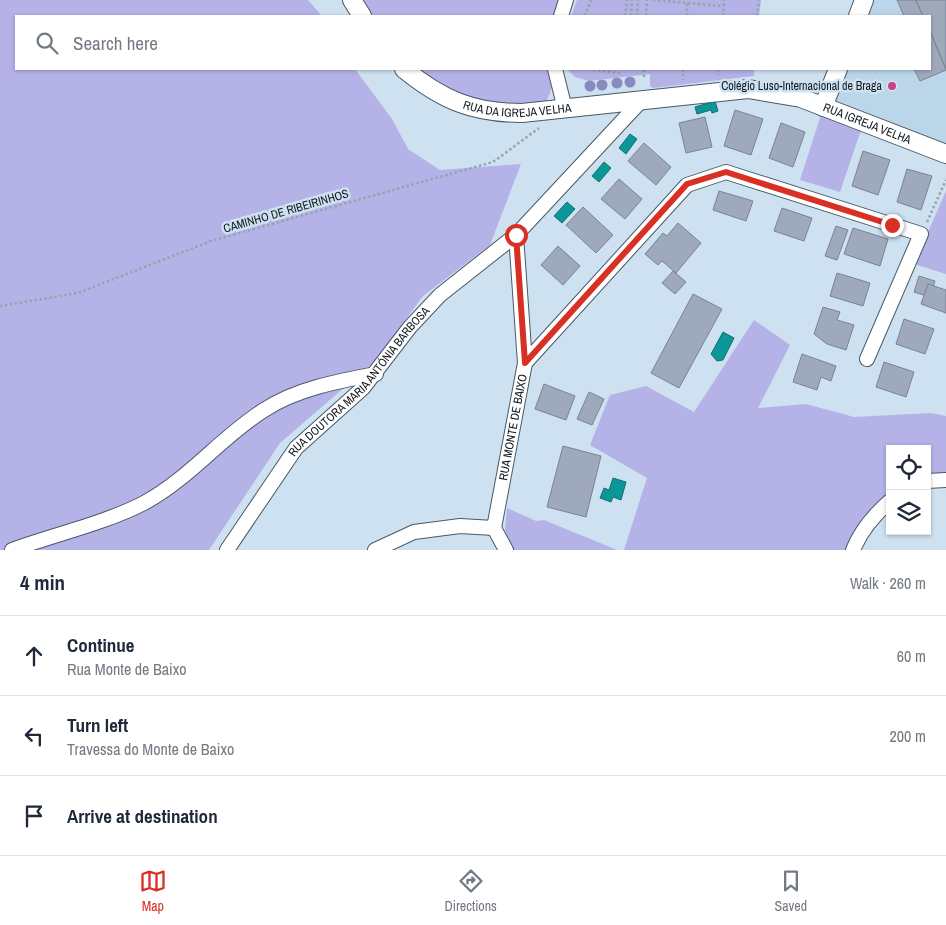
<!DOCTYPE html>
<html lang="en">
<head>
<meta charset="utf-8">
<style>
	:root { --surface:#fff; --page:#f2f2f3; --text:#1f2937; --muted:#747a83; --line:#e0e1e3; --accent:#d93025 }
	body { margin:0; font-family:"Archivo Narrow",sans-serif; background:var(--page); color:var(--text) }
	.controls { position:absolute; right:15px; bottom:15px; display:grid; overflow:hidden; border-radius:0px; box-shadow:0 1px 4px #0004 }
	.controls button { width:45px; height:45px; display:grid; place-items:center; padding:0; border:0; border-bottom:1px solid var(--line); background:var(--surface); color:var(--text); font:25px sans-serif }
	.stop { position:absolute; width:15px; height:15px; margin:-11px; border:4px solid #d93025; border-radius:50%; background:#fff }
	.stop.end { background:#d93025; border-color:#fff; box-shadow:0 1px 5px #0008 }
	.list { margin:0; padding:0; list-style:none }
	h2 { display:flex; justify-content:space-between; align-items:center; height:65px; margin:0; padding:0 20px; font-size:21px }
	h2 small { font-size:16px; font-weight:400; color:var(--muted) }
	.list li { display:grid; grid-template-columns:32px 1fr auto; gap:15px; align-items:center; box-sizing:border-box; height:80px; padding:0 20px; border-top:1px solid var(--line) }
	.list b { display:block; font-size:19px; white-space:nowrap }
	.list p { margin:0; font-size:16px; white-space:nowrap; color:var(--muted) }
	.list em { font-size:16px; font-style:normal; color:var(--muted) }
	.icon { flex:none; width:28px; height:28px; fill:none; stroke:currentColor; stroke-width:2; stroke-linecap:round; stroke-linejoin:round }
	.map { position:relative; flex:none; width:946px; height:550px; overflow:hidden }
	.search { position:absolute; background:var(--surface); box-shadow:0 1px 4px #0004; left:15px; right:15px; top:15px; height:55px; display:flex; align-items:center; gap:12px; box-sizing:border-box; padding:0 18px; border-radius:0px; color:var(--muted); font-size:19px }
	.sheet { height:305px; background:var(--surface) }
	nav { display:flex; justify-content:space-around; align-items:center; box-sizing:border-box; height:70px; border-top:1px solid var(--line); background:var(--surface); font-size:14px; color:var(--muted) }
	nav a { display:grid; justify-items:center; gap:2px }
	nav .on { color:var(--accent) }
	.map>svg:first-child { display:block }
</style>
</head>
<body>
<div class="map">
<svg width="946" height="550" viewBox="0 0 946 550">
	<rect width="100%" height="100%" fill="#cde1f0"/>
	<polygon fill="#bbd5e9" points="872,0 946,0 946,147 831,104 845,69 930,69 930,16 865,16"/>
	<g fill="#b4b2e7">
		<polygon points="0,0 308,0 322,16 16,16 16,69 355,69 392,119 408,149 440,170 521,164 490,245 423,296 375,361 280,443 209,550 0,550"/>
		<polygon points="364,0 560,0 555,16 372,16"/>
		<polygon points="577,0 761,0 759,16 571,16"/>
		<path d="M418,69H550L552,87L546,103C489,107 466,102 418,69Z"/>
		<polygon points="567,69 754,69 754,76 653,88 650,86 650,74 589,81 575,77"/>
		<polygon points="821,115 861,130 840,192 800,180"/>
		<polygon points="946,191 946,274 914,264"/>
		<polygon points="754,320 790,345 758,408 806,404 854,417 931,413 946,416 946,477 927,477 927,449 890,449 890,497 848,550 624,550 647,478 590,445 610,395 646,386 694,412"/>
		<polygon points="507,508 536,521 544,520 617,550 509,550 505,530"/>
	</g>
	<g fill="#0b9697" stroke="#0d7173">
		<polygon points="715,101 718,111 712,113 711,110 697,114 695,107"/>
		<polygon points="630,134 637,139 626,154 619,148"/>
		<polygon points="604,162 611,168 599,182 592,176"/>
		<polygon points="567,202 575,209 562,223 554,216"/>
		<polygon points="723,332 734,338 723,360 717,361 711,354"/>
		<polygon points="613,478 626,482 621,500 613,497 611,502 600,498 604,488 609,490"/>
	</g>
	<g fill="#9fa9bc" stroke="#7a8396">
		<polygon points="897,0 916,0 923,16 904,16"/>
		<polygon points="916,0 946,0 946,69 930,31 930,16 923,16"/>
		<polygon points="930,31 946,70 920,81 914,69 930,69"/>
		<polygon points="735,110 763,119 751,155 724,146"/>
		<polygon points="705,117 712,147 686,153 679,123"/>
		<polygon points="781,123 805,132 793,167 769,158"/>
		<polygon points="644,143 671,167 656,185 628,161"/>
		<polygon points="863,151 890,160 878,195 852,186"/>
		<polygon points="907,169 932,176 921,210 897,202"/>
		<polygon points="619,179 642,199 625,219 601,199"/>
		<polygon points="719,191 753,201 746,221 713,210"/>
		<polygon points="583,207 613,235 596,253 566,225"/>
		<polygon points="782,208 812,218 804,241 774,231"/>
		<polygon points="678,223 701,243 676,273 662,261 658,265 645,254 663,233 667,236"/>
		<polygon points="836,226 848,230 837,260 825,256"/>
		<polygon points="853,228 888,239 880,266 844,254"/>
		<polygon points="558,246 580,266 563,285 541,265"/>
		<polygon points="673,271 686,282 675,294 662,283"/>
		<polygon points="837,273 870,283 863,306 830,296"/>
		<polygon points="919,276 935,281 930,297 914,292"/>
		<polygon points="928,284 946,290 946,313 921,304"/>
		<polygon points="693,294 722,309 679,388 651,373"/>
		<polygon points="823,307 840,312 837,320 854,325 846,350 827,344 814,334"/>
		<polygon points="904,319 934,329 925,354 896,344"/>
		<polygon points="802,354 836,366 831,381 821,377 817,390 793,382"/>
		<polygon points="884,362 914,372 906,397 876,387"/>
		<polygon points="544,384 575,396 566,420 535,409"/>
		<polygon points="589,392 604,399 592,425 577,419"/>
		<polygon points="563,446 601,456 586,517 547,507"/>
	</g>
	<g fill="none" stroke-linecap="round" stroke-linejoin="round">
		<defs>
			<g id="minor">
				<polyline points="561,16 566,0"/>
				<polyline points="555,69 565,109"/>
				<polyline points="525,363 687,185 726,172 921,234 867,359"/>
				<polyline points="927,481 946,480"/>
				<polyline points="494,528 506,550"/>
				<path d="M12,550C55,534 103,524 144,503C189,479 221,437 264,410C296,389 338,381 376,374"/>
				<path id="s1" d="M227,550L296,448L363,388L410,327L440,295L516,235"/>
				<path id="s2" d="M375,550L414,532L460,526L494,528L525,363L516,235L640,102"/>
				<path d="M853,550C861,530 874,515 890,501"/>
			</g>
			<g id="tertiary">
				<polyline points="352,0 362,16"/>
				<polyline points="858,16 864,0"/>
				<path id="s3" d="M404,69C442,100 473,113 522,113L748,89L801,98L946,154"/>
				<polyline points="823,107 838,69"/>
			</g>
		</defs>
		<use href="#minor" stroke="#485966" stroke-width="16"/>
		<use href="#tertiary" stroke="#485966" stroke-width="20"/>
		<g stroke="#94a4b1" stroke-width="2.5" stroke-dasharray="2.5 2.5" stroke-linecap="butt">
			<polyline points="653,0 723,6"/>
			<polyline points="585,16 591,0"/>
			<polyline points="625,16 627,0"/>
			<polyline points="631,16 632,0"/>
			<polyline points="637,16 638,0"/>
			<polyline points="646,16 647,0"/>
			<polyline points="687,16 687,3"/>
			<polyline points="723,16 724,0"/>
			<polyline points="757,16 759,0"/>
			<polyline points="588,69 619,73 621,69"/>
			<polyline points="683,69 683,80"/>
			<polyline points="718,69 718,75"/>
			<polyline points="644,77 644,69"/>
			<polyline points="927,222 946,180"/>
			<polyline points="0,306 78,293 211,241 493,162 539,128"/>
		</g>
		<use href="#minor" stroke="#fff" stroke-width="14"/>
		<use href="#tertiary" stroke="#fff" stroke-width="18"/>
	</g>
	<g fill="#898bc0">
		<circle cx="630" cy="82" r="5.5"/>
		<circle cx="617" cy="83" r="5.5"/>
		<circle cx="602" cy="85" r="5.5"/>
		<circle cx="590" cy="86" r="5.5"/>
	</g>
	<g fill="none" stroke-linecap="round" stroke-linejoin="round">
		<polyline stroke="#d93025" stroke-width="6" points="516,235 525,363 687,184 726,172 892,225"/>
	</g>
	<circle fill="#ca4383" stroke="#cde1f0" stroke-width="2" cx="892" cy="86" r="5"/>
	<g text-anchor="middle" dominant-baseline="central" stroke-width="5" stroke-linejoin="round" paint-order="stroke">
		<g font-size="12" fill="#131a20" stroke="#cde1f0" text-anchor="end">
			<text x="882" y="86">Colégio Luso-Internacional de Braga</text>
		</g>
		<g font-size="12" fill="#131a20" stroke="#cde1f0">
			<text stroke="none"><textPath href="#s3" startOffset="124">RUA DA IGREJA VELHA</textPath></text>
			<text stroke="none"><textPath href="#s3" startOffset="481">RUA IGREJA VELHA</textPath></text>
			<text transform="translate(286 211) rotate(-16)">CAMINHO DE RIBEIRINHOS</text>
			<text stroke="none"><textPath href="#s1" startOffset="215">RUA DOUTORA MARIA ANTÓNIA BARBOSA</textPath></text>
			<text stroke="none"><textPath href="#s2" startOffset="226">RUA MONTE DE BAIXO</textPath></text>
		</g>
	</g>
</svg>
<div class="controls">
<button><svg class="icon" aria-label="locate" viewBox="0 0 24 24"><circle cx="12" cy="12" r="6"/><path d="M12 2v4M12 18v4M2 12h4M18 12h4"/></svg></button>
<button><svg class="icon" aria-label="layers" viewBox="0 0 24 24"><path d="M12 4l9 5-9 5-9-5zM3 14l9 5 9-5"/></svg></button>
</div>
<div class="stop" style="left:516px;top:235px"></div>
<div class="stop end" style="left:892px;top:225px"></div>
<div class="search"><svg class="icon" aria-label="search" viewBox="0 0 24 24"><circle cx="10" cy="10" r="6"/><path d="M15 15l6 6"/></svg>Search here</div>
</div>
<section class="sheet">
<h2>4 min<small>Walk · 260 m</small></h2>
<ul class="list">
<li><svg class="icon" aria-label="ahead" viewBox="0 0 24 24"><path d="M12 20V5M6 11l6-6 6 6"/></svg><div><b>Continue</b><p>Rua Monte de Baixo</p></div><em>60 m</em></li>
<li><svg class="icon" aria-label="left" viewBox="0 0 24 24"><path d="M17 20v-9H6M10 6l-5 5 5 5"/></svg><div><b>Turn left</b><p>Travessa do Monte de Baixo</p></div><em>200 m</em></li>
<li><svg class="icon" aria-label="arrive" viewBox="0 0 24 24"><path d="M6 21V4h12l-3 4 3 4H6"/></svg><div><b>Arrive at destination</b></div></li>
</ul>
</section>
<nav>
<a class="on"><svg class="icon" aria-label="map" viewBox="0 0 24 24"><path d="M3 6l6-2 6 2 6-2v14l-6 2-6-2-6 2zM9 4v14M15 6v14"/></svg>Map</a>
<a><svg class="icon" aria-label="directions" viewBox="0 0 24 24"><path d="M12 3l9 9-9 9-9-9zM9 14v-3h6M13 9l2 2-2 2"/></svg>Directions</a>
<a><svg class="icon" aria-label="saved" viewBox="0 0 24 24"><path d="M7 4h10v16l-5-4-5 4z"/></svg>Saved</a>
</nav>
</body>
</html>
